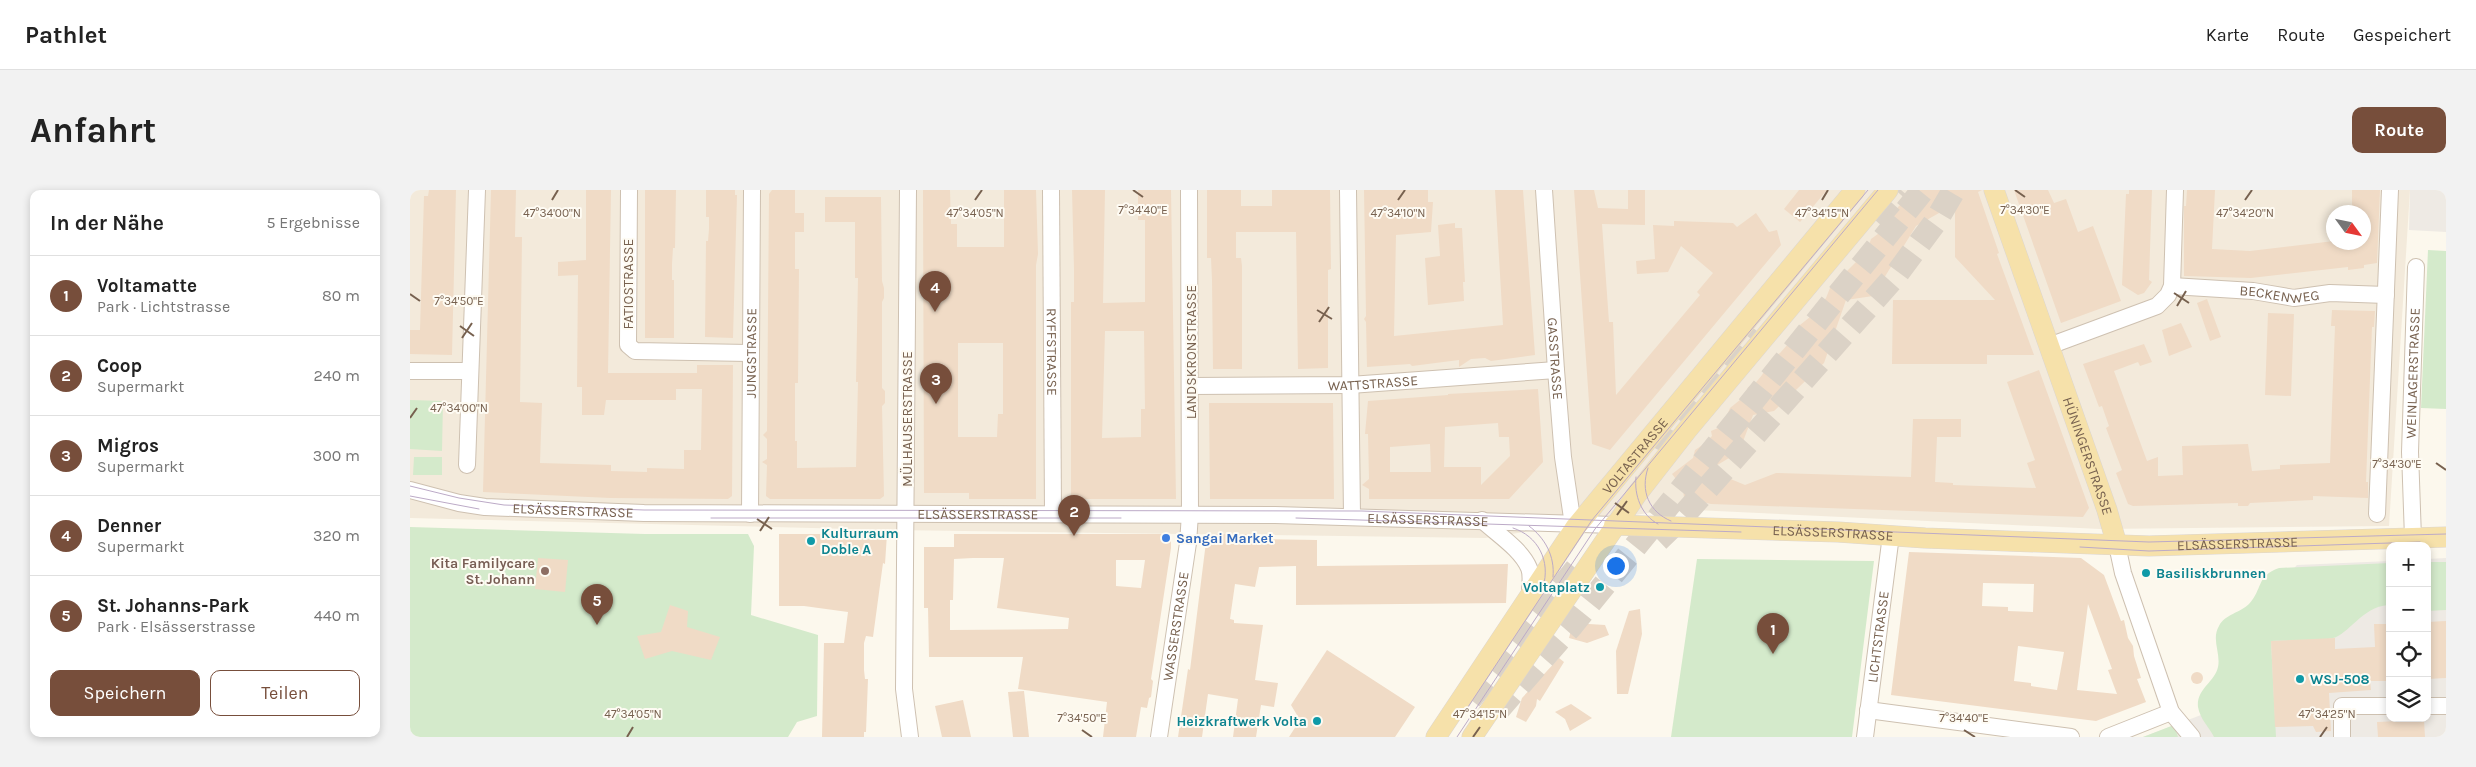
<!DOCTYPE html>
<html lang="de">
<head>
<meta charset="utf-8">
<style>
	:root { --surface:#fff; --page:#f2f2f2; --text:#222; --muted:#767676; --line:#e0e0e0; --accent:#774e3b }
	body { margin:0; font-family:Karla,sans-serif; background:var(--page); color:var(--text) }
	.controls { position:absolute; right:15px; bottom:15px; display:grid; overflow:hidden; border-radius:10px; box-shadow:0 2px 8px #0003 }
	.controls button { width:45px; height:45px; display:grid; place-items:center; padding:0; border:0; border-bottom:1px solid var(--line); background:var(--surface); color:var(--text); font:25px sans-serif }
	.compass { position:absolute; left:1916px; top:15px; width:45px; height:45px; border-radius:50%; background:var(--surface); box-shadow:0 2px 8px #0003; rotate:123deg }
	.you { position:absolute; left:1205px; top:375px; width:18px; height:18px; margin:-12px; border:4px solid #fff; border-radius:50%; background:#1a73e8; box-shadow:0 0 0 8px #1a73e833 }
	.badge { display:grid; place-items:center; width:32px; height:32px; border-radius:50%; background:var(--accent); color:#fff; font-size:16px; font-weight:700 }
	.pin { position:absolute; translate:-50% -41px; filter:drop-shadow(0 1px 2px #0008) }
	.pin::after { content:''; position:absolute; top:26px; width:18px; height:15px; background:inherit; clip-path:polygon(0 0,100% 0,50% 100%) }
	.list { margin:0; padding:0; list-style:none }
	h2 { display:flex; justify-content:space-between; align-items:center; height:65px; margin:0; padding:0 20px; font-size:21px }
	h2 small { font-size:16px; font-weight:400; color:var(--muted) }
	.list li { display:grid; grid-template-columns:32px 1fr auto; gap:15px; align-items:center; box-sizing:border-box; height:80px; padding:0 20px; border-top:1px solid var(--line) }
	.list b { display:block; font-size:19px; white-space:nowrap }
	.list p { margin:0; font-size:16px; white-space:nowrap; color:var(--muted) }
	.list em { font-size:16px; font-style:normal; color:var(--muted) }
	.actions { display:flex; gap:10px; padding:15px 20px }
	.actions a { flex:1; padding:11px 0; border:1px solid var(--accent); border-radius:10px; text-align:center; font-size:18px; color:var(--accent) }
	.actions .main { background:var(--accent); color:#fff }
	.icon { flex:none; width:28px; height:28px; fill:none; stroke:currentColor; stroke-width:2; stroke-linecap:round; stroke-linejoin:round }
	.map { position:relative; flex:none; width:2036px; height:547px; overflow:hidden; border-radius:10px }
	header { display:flex; align-items:center; gap:30px; box-sizing:border-box; height:70px; padding:0 25px; background:var(--surface); border-bottom:1px solid var(--line) }
	header strong { font-size:24px }
	nav { display:flex; gap:28px; margin-inline-start:auto; font-size:18px }
	.intro { display:flex; align-items:center; justify-content:space-between; box-sizing:border-box; height:120px; padding:0 30px }
	h1 { margin:0; font-size:35px }
	.button { padding:12px 22px; border-radius:10px; background:var(--accent); color:#fff; font-size:18px; font-weight:700 }
	main { display:flex; gap:30px; padding:0 30px }
	aside { flex:1; background:var(--surface); border-radius:10px; box-shadow:0 2px 8px #0003 }
	.map>svg:first-child { display:block }
</style>
</head>
<body>
<header>
<strong>Pathlet</strong>
<nav><a>Karte</a><a>Route</a><a>Gespeichert</a></nav>
</header>
<div class="intro"><h1>Anfahrt</h1><a class="button">Route</a></div>
<main>
<aside>
<h2>In der Nähe<small>5 Ergebnisse</small></h2>
<ul class="list">
<li><span class="badge">1</span><div><b>Voltamatte</b><p>Park · Lichtstrasse</p></div><em>80 m</em></li>
<li><span class="badge">2</span><div><b>Coop</b><p>Supermarkt</p></div><em>240 m</em></li>
<li><span class="badge">3</span><div><b>Migros</b><p>Supermarkt</p></div><em>300 m</em></li>
<li><span class="badge">4</span><div><b>Denner</b><p>Supermarkt</p></div><em>320 m</em></li>
<li><span class="badge">5</span><div><b>St. Johanns-Park</b><p>Park · Elsässerstrasse</p></div><em>440 m</em></li>
</ul>
<div class="actions"><a class="main">Speichern</a><a>Teilen</a></div>
</aside>
<div class="map">
<svg width="2036" height="547" viewBox="0 0 2036 547">
	<rect width="100%" height="100%" fill="#fcf8ed"/>
	<path fill="#f3eadb" fill-rule="evenodd" d="M0,0H2000L1979,336L1690,339L1264,319L1075,348L482,340L0,328ZM1924,22H1954V52H1924Z"/>
	<g fill="#eeeae4">
		<polygon points="2000,0 2036,0 2036,42 1999,40"/>
		<polygon points="2036,368 2036,547 1733,547 1791,525 1823,444 1887,375 1980,371 1980,528 2017,528 2017,369"/>
	</g>
	<g fill="#d4eacb">
		<polygon points="2018,60 2036,61 2036,219 2011,218"/>
		<polygon points="0,210 33,211 32,261 0,259"/>
		<polygon points="4,267 32,267 32,285 3,285"/>
		<polygon points="0,337 235,344 338,344 344,356 341,425 408,445 407,526 387,532 378,547 0,547"/>
		<polygon points="1287,369 1464,371 1442,547 1261,547"/>
		<polygon points="2017,372 2036,372 2036,420 2017,421"/>
		<path d="M1980,373V423L1978,415C1952,417 1938,445 1923,448C1904,453 1881,450 1861,451L1866,547H1804C1799,537 1790,529 1788,517C1786,499 1805,492 1808,477C1811,463 1801,449 1809,436C1815,424 1830,423 1839,414C1853,399 1846,386 1869,378Z"/>
		<polygon points="1764,535 1768,547 1733,547"/>
	</g>
	<g fill="#f0dbc6" fill-rule="evenodd">
		<polygon points="19,0 46,0 42,165 0,164 0,140 10,140 14,6 18,6"/>
		<polygon points="81,0 106,0 105,47 112,47 110,212 132,213 130,273 201,275 201,281 237,282 237,278 274,279 274,260 291,260 292,199 266,199 266,210 196,210 194,225 172,225 172,197 167,197 168,85 148,86 148,72 176,70 176,0 201,0 198,183 287,183 287,175 323,175 322,306 318,309 200,308 73,302"/>
		<polygon points="235,0 266,0 265,58 263,58 262,74 262,90 264,90 264,148 235,148"/>
		<polygon points="296,0 325,0 325,5 327,5 323,148 295,147 296,51 298,51 299,39 299,27 296,27"/>
		<polygon points="362,0 385,0 385,23 394,23 394,42 385,42 385,79 389,79 388,193 385,193 385,251 387,251 387,278 446,277 448,192 446,192 448,88 445,88 445,32 415,32 415,7 471,7 472,91 474,98 474,108 472,112 472,198 475,201 475,213 472,216 474,306 470,309 360,309 356,306 357,275 352,272 357,269 357,249 353,245 357,241 359,4"/>
		<path d="M513,0H540L541,34H547V57H594V0H626L628,64L626,75V309H559V303H514ZM548,153H593V224H588L587,247H548Z"/>
		<path d="M662,0H695L693,113L735,112V30H728V0H761L766,309H661V112H664V79ZM695,141H734L735,219H731V247L692,248Z"/>
		<polygon points="797,0 831,0 831,16 862,16 862,0 920,0 921,79 918,80 918,178 888,179 886,42 826,42 826,68 831,68 832,76 832,179 803,179 802,90 801,68 797,68"/>
		<polygon points="954,0 1018,0 1018,12 1023,12 1021,42 986,45 984,146 1093,135 1085,0 1113,0 1125,165 1081,171 1075,168 1061,169 1049,177 1049,170 1002,176 1000,174 957,177 956,132 954,129 956,126"/>
		<polygon points="1164,0 1184,0 1188,18 1218,19 1218,0 1235,0 1235,35 1192,34 1199,132 1203,132 1206,205 1290,105 1287,102 1303,83 1271,56 1258,82 1227,84 1226,71 1245,69 1243,35 1264,36 1264,31 1323,33 1327,37 1346,23 1359,42 1367,40 1371,55 1200,260 1182,254"/>
		<polygon points="1389,0 1417,0 1390,32 1374,19"/>
		<polygon points="1506,0 1572,0 1568,2 1589,63 1587,64 1624,165 1577,165 1577,174 1482,174 1483,110 1585,110 1545,67 1545,14 1506,36 1463,106 1436,110 1414,173 1364,221 1343,225 1329,262 1299,280 1335,295 1366,283 1501,287 1503,229 1551,229 1551,247 1527,247 1525,292 1543,293 1543,295 1626,298 1617,273 1625,270 1597,192 1629,180 1679,318 1673,327 1301,314 1274,308 1273,298 1262,284 1283,268 1285,260 1294,254 1302,246 1301,241 1308,238 1316,228 1320,218 1336,205 1338,197 1343,196 1352,185 1362,168 1370,163 1379,153 1379,147 1388,147 1390,135 1400,127 1416,108 1420,98 1446,72 1448,65 1453,65 1458,58 1461,49 1472,41 1481,30 1488,17"/>
		<polygon points="1604,0 1638,0 1644,13 1656,9 1668,42 1683,36 1711,111 1651,133"/>
		<polygon points="1719,0 1742,0 1739,90 1742,92 1734,103 1728,105 1712,95 1716,4 1719,4"/>
		<polygon points="1777,0 1805,0 1802,59 1840,61 1924,51 1924,52 1954,52 1954,22 1942,22 1942,0 1970,0 1967,73 1954,75 1954,78 1938,80 1938,77 1841,88 1774,86 1774,16 1776,16"/>
		<polygon points="1045,33 1045,38 1052,38 1055,92 1053,92 1054,111 1018,115 1015,68 1030,66 1028,35"/>
		<polygon points="1797,109 1811,147 1800,151 1787,113"/>
		<polygon points="1922,120 1965,121 1964,137 1962,137 1956,292 1958,292 1958,308 1903,306 1903,310 1840,313 1838,316 1828,316 1828,313 1723,316 1718,314 1706,283 1712,280 1696,238 1699,236 1692,216 1689,217 1673,174 1734,154 1742,172 1730,176 1728,172 1704,181 1737,271 1748,267 1748,286 1773,285 1772,256 1838,254 1842,281 1870,279 1870,275 1920,273 1925,136 1921,136"/>
		<polygon points="1858,123 1884,124 1881,206 1855,205"/>
		<polygon points="1771,133 1782,157 1759,166 1752,140"/>
		<path d="M1128,199L1133,272L1099,309H959V299L952,295L959,289L958,244H955L958,211L1038,205V204ZM1088,233L1089,247H1099L1100,266L1071,295V277H1034L1035,237ZM1020,254L1021,282H980V257Z"/>
		<polygon points="799,213 923,213 924,309 800,309"/>
		<polygon points="369,344 477,344 475,374 473,373 463,447 456,446 454,453 454,480 455,489 458,489 456,542 454,542 454,547 412,547 414,453 434,453 438,422 394,416 369,416"/>
		<path d="M544,344H756L761,350V358L741,489L743,491L741,507L739,508L737,518L731,517L726,547H693L697,512L608,499L613,467H519L518,418H514V357H544ZM563,368H594L587,418L659,428L658,439L540,440V410H543L544,369ZM706,370H735L731,398L706,396Z"/>
		<polygon points="797,344 850,344 851,349 907,350 907,376 1098,374 1096,413 886,415 886,376 849,377 845,397 825,394 820,429 824,430 824,433 853,435 845,490 868,493 864,517 851,515 846,547 823,547 828,509 798,504 792,547 768,547 778,479 780,480"/>
		<path d="M1499,362L1671,368L1694,385L1711,431L1714,430L1718,448L1723,456L1724,466L1731,488L1727,489L1736,512L1686,531L1481,505ZM1573,393L1624,394L1623,422L1598,421V417L1572,416ZM1678,414L1702,479L1698,480L1707,504L1667,500ZM1608,456L1654,462L1647,500L1621,496V493L1604,491Z"/>
		<polygon points="128,368 158,370 155,402 125,399"/>
		<polygon points="260,415 278,421 277,437 310,447 301,470 262,461 235,469 227,446 251,442"/>
		<polygon points="1230,419 1232,444 1218,504 1207,504 1206,461 1219,421"/>
		<polygon points="2036,431 2036,488 2017,489 2017,432"/>
		<polygon points="1163,433 1195,435 1199,445 1177,453 1159,448"/>
		<polygon points="1964,434 1980,434 1980,491 1960,491 1961,500 1919,503 1921,541 1906,542 1903,536 1865,537 1861,451 1925,448 1925,459 1965,457"/>
		<polygon points="917,460 1005,517 985,547 879,547 890,530 881,515"/>
		<polygon points="1149,468 1154,472 1130,511 1127,509 1126,516 1116,532 1106,527 1112,508"/>
		<circle cx="1787" cy="488" r="6"/>
		<polygon points="614,501 619,547 603,547 598,502"/>
		<polygon points="553,510 561,547 532,547 525,516"/>
		<polygon points="1161,514 1182,528 1160,541 1155,529 1145,522"/>
		<polygon points="2014,530 2015,547 1968,547 1967,532"/>
	</g>
	<g fill="none" stroke-linecap="round" stroke-linejoin="round">
		<g stroke="#dbd2c6" stroke-width="24" stroke-dasharray="24 12" stroke-linecap="butt">
			<polyline points="1465,30 1491,0"/>
			<polyline points="1254,263 1270,233 1343,138"/>
			<polyline points="1248,350 1272,327 1486,85 1526,31 1544,0"/>
			<polyline points="1060,509 1172,372"/>
			<polyline points="1086,522 1162,435 1513,0"/>
		</g>
		<defs>
			<g id="minor">
				<polyline points="219,0 218,155 225,161 339,163"/>
				<polyline points="498,0 494,499 500,547"/>
				<path id="s1" d="M641,0L643,324"/>
				<polyline points="938,0 942,326"/>
				<path id="s2" d="M1134,0L1146,180L1153,267L1162,328L1168,334"/>
				<path id="s3" d="M1762,96L1843,101L1884,108L1920,103L1976,105"/>
				<polyline points="1639,156 1747,116 1758,105 1762,96 1765,0"/>
				<polyline points="0,181 60,181"/>
				<path id="s4" d="M781,196L940,195L1146,180"/>
				<polyline points="57,275 67,0"/>
				<path id="s5" d="M0,300L49,313L75,317L234,323L865,325L1204,335"/>
				<path id="s6" d="M340,324L342,0"/>
				<polyline points="1967,324 1980,0"/>
				<path d="M1072,330C1087,344 1111,359 1119,378C1122,385 1120,394 1120,401"/>
				<path id="s7" d="M2003,348L2000,262L2006,77"/>
				<polyline points="1707,355 1713,383 1761,522 1782,547"/>
				<polyline points="2017,516 2036,516"/>
				<polyline points="1458,520 1661,547"/>
				<path id="s8" d="M749,547L778,353L780,324L779,0"/>
				<path id="s9" d="M1455,547L1481,345"/>
				<polyline points="1698,547 1761,522"/>
				<polyline points="1932,547 1932,516 1980,516"/>
			</g>
			<g id="major">
				<path id="s10" d="M1584,0L1697,320L1707,355"/>
				<path id="s11" d="M1204,335L1428,342L1515,348L1739,356L2036,347"/>
				<path id="s12" d="M1026,547L1165,338L1445,0"/>
				<polyline points="1062,547 1227,304 1277,240 1478,0"/>
			</g>
		</defs>
		<use href="#minor" stroke="#cec1b1" stroke-width="18"/>
		<use href="#major" stroke="#dcd6d1" stroke-width="21"/>
		<use href="#minor" stroke="#fff" stroke-width="16"/>
		<use href="#major" stroke="#f6e1aa" stroke-width="20"/>
		<g stroke="#bcaac7" stroke-width="1">
			<path d="M1238,278C1230,301 1239,322 1261,331"/>
			<path d="M1226,287C1224,305 1231,325 1248,334"/>
			<polyline points="0,296 49,308 94,315 234,320 952,321 1739,352 2036,344"/>
			<polyline points="0,306 69,319"/>
			<polyline points="301,328 711,328"/>
			<polyline points="886,328 1331,342"/>
			<path d="M1119,336C1135,348 1145,366 1143,387"/>
			<path d="M1103,338C1128,346 1141,371 1133,397"/>
			<polyline points="1670,357 1739,361 2010,352"/>
			<polyline points="1056,520 1182,330 1458,0"/>
			<polyline points="1047,547 1185,339 1468,0"/>
		</g>
	</g>
	<path fill="none" stroke="#77614f" stroke-width="2" d="M723,0L733,7M1605,0L1615,7M142,10L148,0M565,10L572,0M988,10L995,0M1412,10L1418,0M1835,10L1842,0M1764,103L1779,113M0,104L10,111M1767,116L1776,101M907,120L922,129M909,132L919,117M50,136L64,146M52,148L62,133M0,228L7,218M2026,273L2036,280M1205,313L1219,323M1207,325L1217,311M347,329L362,339M350,341L359,327M672,540L682,547M1554,540L1565,547M217,547L223,537M1063,547L1070,537M1910,547L1917,537"/>
	<circle fill="#3f7fe0" stroke="#fefbf3" stroke-width="2" cx="756" cy="348" r="5"/>
	<g fill="#0f9aa8" stroke="#fefbf3" stroke-width="2">
		<circle cx="401" cy="351" r="5"/>
		<circle cx="1736" cy="383" r="5"/>
		<circle cx="1190" cy="397" r="5"/>
		<circle cx="1890" cy="489" r="5"/>
		<circle cx="907" cy="531" r="5"/>
	</g>
	<circle fill="#8d6e63" stroke="#fefbf3" stroke-width="2" cx="135" cy="381" r="5"/>
	<g text-anchor="middle" dominant-baseline="central" stroke-width="4" stroke-linejoin="round" paint-order="stroke">
		<g font-size="14" fill="#77614f" stroke="#fefbf3">
			<text transform="translate(218 94) rotate(-90)">FATIOSTRASSE</text>
			<text stroke="none"><textPath href="#s3" startOffset="108">BECKENWEG</textPath></text>
			<text stroke="none"><textPath href="#s6" startOffset="161">JUNGSTRASSE</textPath></text>
			<text stroke="none"><textPath href="#s1" startOffset="162">RYFFSTRASSE</textPath></text>
			<text transform="translate(781 162) rotate(-90)">LANDSKRONSTRASSE</text>
			<text stroke="none"><textPath href="#s2" startOffset="169">GASSTRASSE</textPath></text>
			<text stroke="none"><textPath href="#s7" startOffset="165">WEINLAGERSTRASSE</textPath></text>
			<text stroke="none"><textPath href="#s4" startOffset="182">WATTSTRASSE</textPath></text>
			<text transform="translate(497 229) rotate(-90)">MÜLHAUSERSTRASSE</text>
			<text stroke="none"><textPath href="#s12" startOffset="345">VOLTASTRASSE</textPath></text>
			<text stroke="none"><textPath href="#s10" startOffset="282">HÜNINGERSTRASSE</textPath></text>
			<text stroke="none"><textPath href="#s5" startOffset="165">ELSÄSSERSTRASSE</textPath></text>
			<text stroke="none"><textPath href="#s5" startOffset="570">ELSÄSSERSTRASSE</textPath></text>
			<text stroke="none"><textPath href="#s5" startOffset="1020">ELSÄSSERSTRASSE</textPath></text>
			<text stroke="none"><textPath href="#s11" startOffset="219">ELSÄSSERSTRASSE</textPath></text>
			<text stroke="none"><textPath href="#s11" startOffset="624">ELSÄSSERSTRASSE</textPath></text>
			<text stroke="none"><textPath href="#s8" startOffset="112">WASSERSTRASSE</textPath></text>
			<text stroke="none"><textPath href="#s9" startOffset="101">LICHTSTRASSE</textPath></text>
		</g>
		<g font-size="14" font-weight="bold" fill="#0d838f" stroke="#fefbf3" text-anchor="start">
			<text x="411" y="343">Kulturraum<tspan x="411" dy="16">Doble A</tspan></text>
			<text x="1746" y="383">Basiliskbrunnen</text>
			<text x="1180" y="397" text-anchor="end">Voltaplatz</text>
			<text x="1900" y="489">WSJ-508</text>
			<text x="897" y="531" text-anchor="end">Heizkraftwerk Volta</text>
		</g>
		<g font-size="14" font-weight="bold" fill="#366cbe" stroke="#fefbf3" text-anchor="start">
			<text x="766" y="348">Sangai Market</text>
		</g>
		<g font-size="14" font-weight="bold" fill="#785e54" stroke="#fefbf3" text-anchor="end">
			<text x="125" y="373">Kita Familycare<tspan x="125" dy="16">St. Johann</tspan></text>
		</g>
	</g>
	<g font-size="12" text-anchor="middle" fill="#77614f" stroke="#fefbf3" stroke-width="4" stroke-linejoin="round" paint-order="stroke">
		<text x="733" y="24">7°34'40"E</text>
		<text x="1615" y="24">7°34'30"E</text>
		<text x="142" y="27">47°34'00"N</text>
		<text x="565" y="27">47°34'05"N</text>
		<text x="988" y="27">47°34'10"N</text>
		<text x="1412" y="27">47°34'15"N</text>
		<text x="1835" y="27">47°34'20"N</text>
		<text x="49" y="115">7°34'50"E</text>
		<text x="49" y="222">47°34'00"N</text>
		<text x="1987" y="278">7°34'30"E</text>
		<text x="223" y="528">47°34'05"N</text>
		<text x="1070" y="528">47°34'15"N</text>
		<text x="1917" y="528">47°34'25"N</text>
		<text x="672" y="532">7°34'50"E</text>
		<text x="1554" y="532">7°34'40"E</text>
	</g>
</svg>
<div class="controls">
<button>+</button>
<button>−</button>
<button><svg class="icon" aria-label="locate" viewBox="0 0 24 24"><circle cx="12" cy="12" r="6"/><path d="M12 2v4M12 18v4M2 12h4M18 12h4"/></svg></button>
<button><svg class="icon" aria-label="layers" viewBox="0 0 24 24"><path d="M12 4l9 5-9 5-9-5zM3 14l9 5 9-5"/></svg></button>
</div>
<svg class="compass" viewBox="-18 -18 36 36"><path d="M0-13l5 13h-10z" fill="#e53935"/><path d="M0 13l5-13h-10z" fill="#767676"/></svg>
<div class="you"></div>
<div class="pin badge" style="left:1363px;top:464px">1</div>
<div class="pin badge" style="left:664px;top:346px">2</div>
<div class="pin badge" style="left:526px;top:214px">3</div>
<div class="pin badge" style="left:525px;top:122px">4</div>
<div class="pin badge" style="left:187px;top:435px">5</div>
</div>
</main>
</body>
</html>
